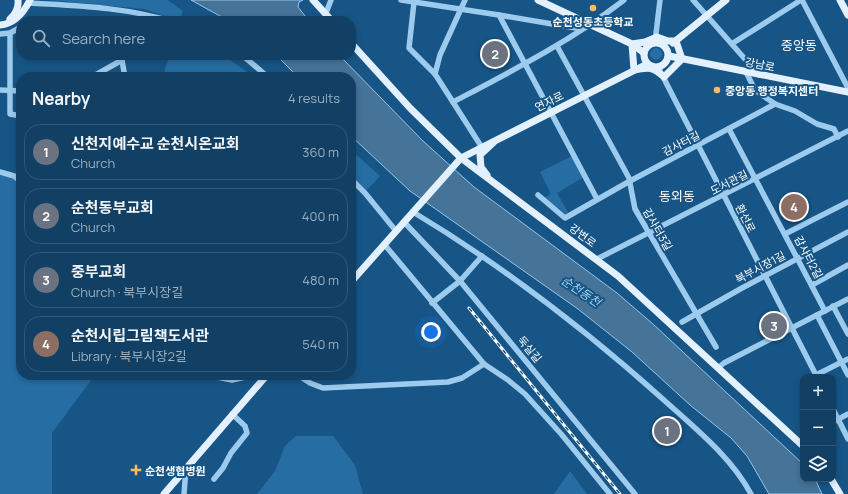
<!DOCTYPE html>
<html lang="en">
<head>
<meta charset="utf-8">
<style>
	:root { --surface:#114064; --page:#1a476a; --text:#f1f3f6; --muted:#9cafbf; --line:#305978; --accent:#ffbb59 }
	body { margin:0; font-family:Manrope,"Noto Sans KR",sans-serif; background:var(--page); color:var(--text) }
	.controls { position:absolute; right:12px; bottom:12px; display:grid; overflow:hidden; border-radius:8px; box-shadow:0 2px 6px #0003 }
	.controls button { width:36px; height:36px; display:grid; place-items:center; padding:0; border:0; border-bottom:1px solid var(--line); background:var(--surface); color:var(--text); font:20px sans-serif }
	.you { position:absolute; left:431px; top:332px; width:14px; height:14px; margin:-10px; border:3px solid #fff; border-radius:50%; background:#1a73e8; box-shadow:0 0 0 6px #1a73e833 }
	.badge { display:grid; place-items:center; width:26px; height:26px; border-radius:50%; background:var(--accent); color:#fff; font-size:13px; font-weight:700 }
	.pin { position:absolute; translate:-50% -50%; border:2px solid #fff; box-shadow:0 1px 4px #0006 }
	.list { margin:0; padding:0; list-style:none }
	h2 { display:flex; justify-content:space-between; align-items:center; height:52px; margin:0; padding:0 16px; font-size:17px }
	h2 small { font-size:13px; font-weight:400; color:var(--muted) }
	.list li { display:grid; grid-template-columns:26px 1fr auto; gap:12px; align-items:center; box-sizing:border-box; height:56px; margin:0 8px 8px; padding:0 8px; border:1px solid var(--line); border-radius:16px }
	.list b { display:block; font-size:15px; white-space:nowrap }
	.list p { margin:0; font-size:13px; white-space:nowrap; color:var(--muted) }
	.list em { font-size:13px; font-style:normal; color:var(--muted) }
	.icon { flex:none; width:22px; height:22px; fill:none; stroke:currentColor; stroke-width:2; stroke-linecap:round; stroke-linejoin:round }
	.map { position:relative; flex:none; width:848px; height:494px; overflow:hidden }
	.search { position:absolute; background:var(--surface); box-shadow:0 2px 6px #0003; left:16px; top:16px; width:340px; height:44px; display:flex; align-items:center; gap:10px; box-sizing:border-box; padding:0 14px; border-radius:16px; color:var(--muted); font-size:15px }
	.panel { position:absolute; background:var(--surface); box-shadow:0 2px 6px #0003; left:16px; top:72px; width:340px; height:308px; border-radius:16px }
	.map>svg:first-child { display:block }
</style>
</head>
<body>
<div class="map">
<svg width="848" height="494" viewBox="0 0 848 494">
	<rect width="100%" height="100%" fill="#175586"/>
	<g fill="#266da4">
		<polygon points="48,0 168,0 183,11 179,21 144,9"/>
		<circle cx="656" cy="54" r="6"/>
		<polygon points="171,55 223,55 254,77 165,77 165,68"/>
		<polygon points="351,150 380,176 367,190 351,176"/>
		<polygon points="572,156 584,177 557,193 568,212 566,214 544,198 551,194 540,172"/>
		<polygon points="21,172 21,375 95,375 52,433 52,494 0,494 0,175"/>
		<polygon points="296,436 333,436 355,465 363,494 257,494 275,471 285,446"/>
		<polygon points="570,471 587,494 554,494"/>
	</g>
	<g fill="#467398" stroke="#8fc7f0">
		<polygon points="191,0 303,0 299,2 298,7 309,21 229,21"/>
		<polygon points="276,55 339,55 423,141 474,187 617,293 653,324 803,464 803,479 815,479 822,494 769,494 747,456 731,438 690,405 632,352 578,309 410,191 351,136 351,77 298,77"/>
	</g>
	<g fill="none" stroke-linecap="round" stroke-linejoin="round">
		<g stroke="#9dcbed" stroke-width="5.5">
			<polyline points="401,0 499,15 597,199"/>
			<polyline points="465,0 440,55 435,74 481,146"/>
			<polyline points="693,0 759,75"/>
			<polyline points="802,0 848,88"/>
			<polyline points="414,2 409,48 435,74"/>
			<path d="M29,3C77,6 124,7 170,21"/>
			<polyline points="326,13 331,0"/>
			<polyline points="499,15 576,28 585,26"/>
			<polyline points="10,33 10,114 21,116"/>
			<polyline points="0,34 10,33 21,27"/>
			<polyline points="655,42 660,0"/>
			<polyline points="733,43 801,0"/>
			<polyline points="557,46 629,178 635,209 716,347"/>
			<polyline points="121,55 125,77"/>
			<polyline points="242,55 268,77"/>
			<polyline points="658,67 817,377"/>
			<polyline points="746,72 755,90 775,104 795,111 817,124 834,129 838,137"/>
			<polyline points="92,77 122,60"/>
			<polyline points="0,90 21,91"/>
			<path d="M453,102C512,71 571,41 624,0"/>
			<polyline points="729,129 825,311"/>
			<polyline points="0,172 14,176 21,182"/>
			<polyline points="351,179 365,193 396,231"/>
			<polyline points="538,195 565,218 630,181 775,104"/>
			<path d="M413,212C503,266 587,331 665,401C696,429 731,457 751,494"/>
			<polyline points="404,222 460,281 635,494"/>
			<polyline points="785,234 848,202"/>
			<polyline points="384,244 484,364 508,380 525,394 562,435 610,494"/>
			<polyline points="597,259 848,131"/>
			<polyline points="812,285 848,265"/>
			<polyline points="432,303 460,281 482,256"/>
			<polyline points="833,306 848,334"/>
			<polyline points="817,315 848,375"/>
			<polyline points="682,322 742,288 848,232"/>
			<polyline points="718,368 724,363 848,299"/>
			<polyline points="207,375 232,380 254,375"/>
			<polyline points="298,375 310,383 323,388 448,382 462,378 484,364"/>
			<polyline points="816,375 848,359"/>
			<polyline points="833,409 848,439"/>
			<polyline points="833,422 848,414"/>
			<polyline points="214,479 223,468 231,453 247,433 245,426 232,414"/>
			<polyline points="184,494 186,468"/>
		</g>
		<g stroke="#e3f1ff" stroke-width="7">
			<polyline points="313,0 332,21"/>
			<polyline points="538,0 632,44 644,53"/>
			<polyline points="840,0 848,15"/>
			<path d="M10,19C15,15 19,7 18,0"/>
			<path d="M0,25C14,24 24,12 30,0"/>
			<path d="M657,37L668,41H676L682,59L664,77C653,67 649,67 634,70L632,44L645,42Z"/>
			<circle cx="656" cy="55" r="12"/>
			<polyline points="351,43 410,108 461,158 618,276 803,446"/>
			<polyline points="673,43 726,0"/>
			<polyline points="669,56 848,92"/>
			<polyline points="487,175 481,167 480,155 493,143"/>
			<polyline points="351,282 461,158 647,64"/>
			<polyline points="831,479 840,494"/>
			<polyline points="164,494 267,375"/>
		</g>
		<defs>
			<polyline id="rail" points="469,308 620,494"/>
		</defs>
		<use href="#rail" stroke="#fff" stroke-width="3"/>
		<use href="#rail" stroke="#175586" stroke-width="1.5" stroke-dasharray="4.5" stroke-linecap="butt"/>
	</g>
	<g fill="#ffbb59" stroke="#175586" stroke-width="1.5">
		<circle cx="593" cy="8" r="4"/>
		<circle cx="717" cy="90" r="4"/>
		<path d="M134 464h4v4h4v4h-4v4h-4v-4h-4v-4h4z"/>
	</g>
	<g text-anchor="middle" dominant-baseline="central" stroke-width="4" stroke-linejoin="round" paint-order="stroke">
		<g font-size="11" font-weight="bold" fill="#fff" stroke="#175586" text-anchor="start">
			<text x="593" y="21" text-anchor="middle">순천성동초등학교</text>
			<text x="725" y="90">중앙동 행정복지센터</text>
			<text x="145" y="470">순천생협병원</text>
		</g>
		<g font-size="11" fill="#fff" stroke="#175586">
			<text transform="translate(760 64) rotate(11)">강남로</text>
			<text transform="translate(549 101) rotate(-26)">연자로</text>
			<text transform="translate(681 143) rotate(-27)">감사터길</text>
			<text transform="translate(729 182) rotate(-27)">도서관길</text>
			<text transform="translate(746 218) rotate(63)">환선로</text>
			<text transform="translate(658 229) rotate(60)">감사터3길</text>
			<text transform="translate(583 235) rotate(37)">강변로</text>
			<text transform="translate(809 257) rotate(62)">감사터2길</text>
			<text transform="translate(760 267) rotate(-28)">북부시장1길</text>
			<text transform="translate(530 349) rotate(50)">둑실길</text>
		</g>
		<g font-size="12" font-style="italic" fill="#a8d4f5" stroke="#175586">
			<text transform="translate(581 291) rotate(34)">순천동천</text>
		</g>
		<g font-size="13" fill="#fff" stroke="#175586">
			<text x="799" y="45">중앙동</text>
			<text x="677" y="196">동외동</text>
		</g>
	</g>
</svg>
<div class="controls">
<button>+</button>
<button>−</button>
<button><svg class="icon" aria-label="layers" viewBox="0 0 24 24"><path d="M12 4l9 5-9 5-9-5zM3 14l9 5 9-5"/></svg></button>
</div>
<div class="you"></div>
<div class="pin badge" style="left:667px;top:431px;background:#6b7280">1</div>
<div class="pin badge" style="left:495px;top:54px;background:#6b7280">2</div>
<div class="pin badge" style="left:774px;top:326px;background:#6b7280">3</div>
<div class="pin badge" style="left:794px;top:207px;background:#8d6e63">4</div>
<div class="search"><svg class="icon" aria-label="search" viewBox="0 0 24 24"><circle cx="10" cy="10" r="6"/><path d="M15 15l6 6"/></svg>Search here</div>
<section class="panel">
<h2>Nearby<small>4 results</small></h2>
<ul class="list">
<li><span class="badge" style="background:#6b7280">1</span><div><b>신천지예수교 순천시온교회</b><p>Church</p></div><em>360 m</em></li>
<li><span class="badge" style="background:#6b7280">2</span><div><b>순천동부교회</b><p>Church</p></div><em>400 m</em></li>
<li><span class="badge" style="background:#6b7280">3</span><div><b>중부교회</b><p>Church · 북부시장길</p></div><em>480 m</em></li>
<li><span class="badge" style="background:#8d6e63">4</span><div><b>순천시립그림책도서관</b><p>Library · 북부시장2길</p></div><em>540 m</em></li>
</ul>
</section>
</div>
</body>
</html>
